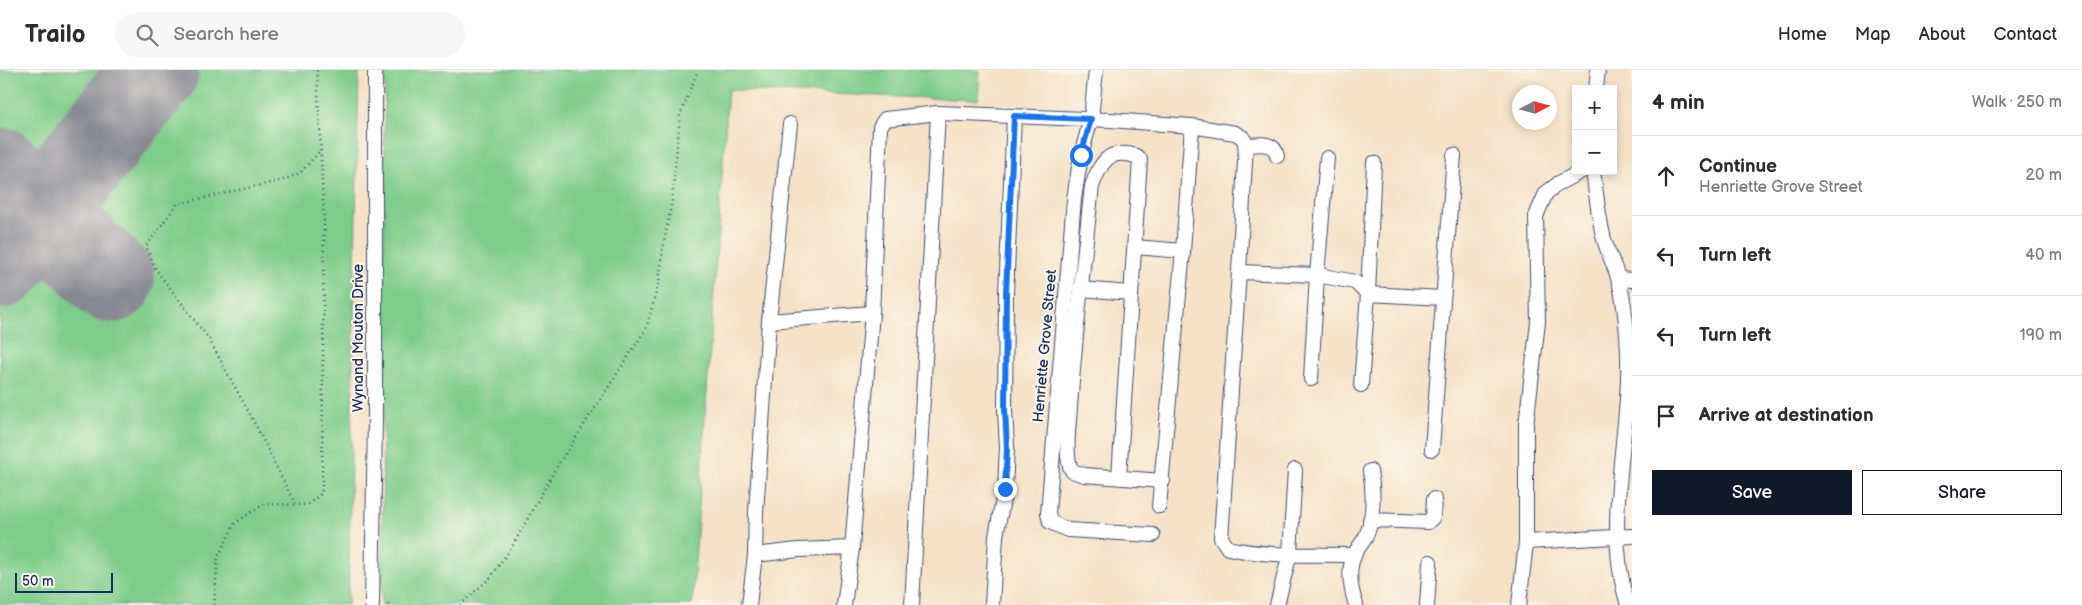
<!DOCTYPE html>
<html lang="en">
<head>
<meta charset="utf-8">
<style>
	:root { --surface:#fff; --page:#f7f7f7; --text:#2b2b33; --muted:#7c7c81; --line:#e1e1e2; --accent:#111827 }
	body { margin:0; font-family:"Balsamiq Sans",sans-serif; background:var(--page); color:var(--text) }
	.controls { position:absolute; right:15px; top:15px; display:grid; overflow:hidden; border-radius:0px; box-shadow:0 2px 8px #0003 }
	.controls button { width:45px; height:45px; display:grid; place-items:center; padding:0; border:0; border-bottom:1px solid var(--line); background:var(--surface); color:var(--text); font:25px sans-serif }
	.compass { position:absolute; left:1512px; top:15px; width:45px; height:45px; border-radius:50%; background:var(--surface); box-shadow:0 2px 8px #0003; rotate:84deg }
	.scale { position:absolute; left:15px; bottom:12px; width:98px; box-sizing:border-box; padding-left:5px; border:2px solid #1b2f5e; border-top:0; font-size:14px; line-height:18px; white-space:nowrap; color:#1b2f5e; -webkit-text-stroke:4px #fbf7ec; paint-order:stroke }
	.stop { position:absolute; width:15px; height:15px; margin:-11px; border:4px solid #1a73e8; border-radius:50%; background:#fff }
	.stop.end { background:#1a73e8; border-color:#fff; box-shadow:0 1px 5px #0008 }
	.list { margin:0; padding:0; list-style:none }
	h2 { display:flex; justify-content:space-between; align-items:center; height:65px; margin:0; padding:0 20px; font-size:21px }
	h2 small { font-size:16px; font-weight:400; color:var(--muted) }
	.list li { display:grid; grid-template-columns:32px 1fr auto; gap:15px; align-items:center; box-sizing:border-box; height:80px; padding:0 20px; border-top:1px solid var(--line) }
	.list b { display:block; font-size:19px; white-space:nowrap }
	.list p { margin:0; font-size:16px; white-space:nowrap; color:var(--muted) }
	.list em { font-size:16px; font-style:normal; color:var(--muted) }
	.actions { display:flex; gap:10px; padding:15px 20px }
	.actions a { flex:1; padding:11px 0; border:1px solid var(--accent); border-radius:0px; text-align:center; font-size:18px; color:var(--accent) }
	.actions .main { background:var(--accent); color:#fff }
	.icon { flex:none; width:28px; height:28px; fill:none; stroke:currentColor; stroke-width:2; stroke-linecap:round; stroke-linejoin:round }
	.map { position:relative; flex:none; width:1632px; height:535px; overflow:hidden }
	header { display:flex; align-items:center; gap:30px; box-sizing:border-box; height:70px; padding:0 25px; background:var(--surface); border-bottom:1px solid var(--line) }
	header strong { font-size:24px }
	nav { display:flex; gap:28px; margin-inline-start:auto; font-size:18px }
	.search { width:350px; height:45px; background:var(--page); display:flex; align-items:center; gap:12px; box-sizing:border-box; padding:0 18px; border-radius:28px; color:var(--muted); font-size:19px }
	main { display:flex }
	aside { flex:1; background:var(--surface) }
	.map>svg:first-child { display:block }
</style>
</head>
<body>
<header>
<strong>Trailo</strong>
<div class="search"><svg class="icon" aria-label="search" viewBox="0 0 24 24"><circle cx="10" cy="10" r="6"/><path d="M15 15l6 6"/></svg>Search here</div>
<nav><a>Home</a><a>Map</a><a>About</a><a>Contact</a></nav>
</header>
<main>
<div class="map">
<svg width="1632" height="535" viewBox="0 0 1632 535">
	<rect width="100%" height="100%" fill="#fbf7ec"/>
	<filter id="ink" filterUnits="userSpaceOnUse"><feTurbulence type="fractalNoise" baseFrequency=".02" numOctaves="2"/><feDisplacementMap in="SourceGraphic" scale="10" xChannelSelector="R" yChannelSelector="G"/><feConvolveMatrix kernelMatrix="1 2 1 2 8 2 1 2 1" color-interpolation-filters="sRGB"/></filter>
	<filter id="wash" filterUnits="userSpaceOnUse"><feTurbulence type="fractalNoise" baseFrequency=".0096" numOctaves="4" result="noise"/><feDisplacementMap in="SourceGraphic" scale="20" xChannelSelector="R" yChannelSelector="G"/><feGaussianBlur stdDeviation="1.12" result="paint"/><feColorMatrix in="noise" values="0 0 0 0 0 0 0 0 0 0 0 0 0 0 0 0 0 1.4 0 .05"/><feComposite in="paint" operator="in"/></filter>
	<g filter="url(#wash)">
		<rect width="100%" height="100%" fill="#f4e1c7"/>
		<g fill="#7ecc8b" stroke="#4c7e74">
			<polygon points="0,0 359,0 348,535 0,535"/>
			<polygon points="385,0 980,0 978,30 728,20 692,535 382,535"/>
		</g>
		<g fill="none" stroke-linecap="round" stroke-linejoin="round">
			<g stroke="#888892" stroke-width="88">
				<polyline points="0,101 111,209"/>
				<polyline points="0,195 155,0"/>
			</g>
		</g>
	</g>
	<g filter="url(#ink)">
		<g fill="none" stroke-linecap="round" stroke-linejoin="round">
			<defs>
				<g id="minor">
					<polyline points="1096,0 1091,49 1081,85 1074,129 1048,443 1050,452 1068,460 1153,465"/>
					<polyline points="1596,19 1598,0"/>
					<path d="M1245,75C1258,75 1274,70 1277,86"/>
					<path d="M1593,101C1596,122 1598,144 1603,165C1606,180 1614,193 1618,208C1625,231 1627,259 1628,283C1631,366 1602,453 1628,535"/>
					<polyline points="1135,177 1183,181"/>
					<polyline points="1239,202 1317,205 1355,212 1368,224 1443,228"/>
					<polyline points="1619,209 1632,210"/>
					<polyline points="1080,219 1131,223"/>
					<polyline points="769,251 872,243"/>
					<polyline points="1311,309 1317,205 1327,88"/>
					<polyline points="1361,315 1368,224 1374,93"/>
					<polyline points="1432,379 1454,85"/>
					<path d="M1119,407L1140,90L1136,86C1108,78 1101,92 1092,116C1084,189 1075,263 1070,337C1069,354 1064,387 1072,401L1084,405L1163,411"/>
					<polyline points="1159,436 1183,181 1192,56"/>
					<polyline points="1370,450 1428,452 1433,447 1434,429"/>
					<polyline points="1526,472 1632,466"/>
					<polyline points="755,485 798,480 852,478"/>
					<polyline points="372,535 375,349 375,0"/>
					<polyline points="749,535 755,485 756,442 769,251 790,54"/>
					<path d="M844,535L852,478L872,243L880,57L885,49L938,43L1110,50L1192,56L1235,63L1242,67L1246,73L1239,202L1221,468L1228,478C1269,487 1312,484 1354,485"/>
					<polyline points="912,535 938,43"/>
					<polyline points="992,535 996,466 1005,419 1007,377 1005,340 1006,223 1014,46"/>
					<polyline points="1277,535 1290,483 1295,400"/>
					<path d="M1356,535C1351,520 1347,501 1354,486C1356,479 1363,473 1366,466C1374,448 1374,421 1370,401"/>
					<polyline points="1427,535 1430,492"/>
					<polyline points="1519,535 1526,472 1526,355 1538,252 1536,146 1546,123 1559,113 1582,101"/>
				</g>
			</defs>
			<use href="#minor" stroke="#3c4a6e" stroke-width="16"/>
			<g stroke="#3c4a6e" stroke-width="2.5" stroke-dasharray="1 4" stroke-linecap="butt">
				<polyline points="295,434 255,354 209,269 156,200 146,176 177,134 283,110 300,103 320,81"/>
				<polyline points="388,534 389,535"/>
				<polyline points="214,535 218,487 235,453 264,434 307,435 322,423 324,153 317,0"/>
				<polyline points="460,535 490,508 513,475 556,398 646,259 659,212 663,178 672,130 680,46 698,0"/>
			</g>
			<use href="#minor" stroke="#fff" stroke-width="14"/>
		</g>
	</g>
	<g fill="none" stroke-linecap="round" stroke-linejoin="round" filter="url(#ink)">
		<polyline stroke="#1a73e8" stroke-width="6" points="1005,419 1007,378 1005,340 1006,223 1014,46 1091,49 1081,85"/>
	</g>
	<g text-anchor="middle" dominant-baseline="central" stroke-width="4" stroke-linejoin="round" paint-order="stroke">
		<g font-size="15" fill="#1b2f5e" stroke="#fbf7ec">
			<text transform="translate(358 268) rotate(-90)">Wynand Mouton Drive</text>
			<text transform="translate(1045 276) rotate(-85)">Henriette Grove Street</text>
		</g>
	</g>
</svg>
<div class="controls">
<button>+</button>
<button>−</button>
</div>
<svg class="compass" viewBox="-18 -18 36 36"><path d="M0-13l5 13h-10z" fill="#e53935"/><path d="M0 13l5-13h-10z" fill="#7c7c81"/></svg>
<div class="scale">50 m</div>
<div class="stop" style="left:1081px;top:85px"></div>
<div class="stop end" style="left:1005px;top:419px"></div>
</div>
<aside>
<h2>4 min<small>Walk · 250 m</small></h2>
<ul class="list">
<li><svg class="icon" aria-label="ahead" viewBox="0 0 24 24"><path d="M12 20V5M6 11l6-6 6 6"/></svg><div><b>Continue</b><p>Henriette Grove Street</p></div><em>20 m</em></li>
<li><svg class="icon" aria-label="left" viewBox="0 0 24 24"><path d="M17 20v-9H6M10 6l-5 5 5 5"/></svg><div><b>Turn left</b></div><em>40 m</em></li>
<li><svg class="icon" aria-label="left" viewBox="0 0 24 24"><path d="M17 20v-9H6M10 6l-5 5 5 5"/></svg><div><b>Turn left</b></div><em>190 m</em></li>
<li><svg class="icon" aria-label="arrive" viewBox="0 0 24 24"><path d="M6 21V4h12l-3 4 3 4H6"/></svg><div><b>Arrive at destination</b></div></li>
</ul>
<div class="actions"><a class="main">Save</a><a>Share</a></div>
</aside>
</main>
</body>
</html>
